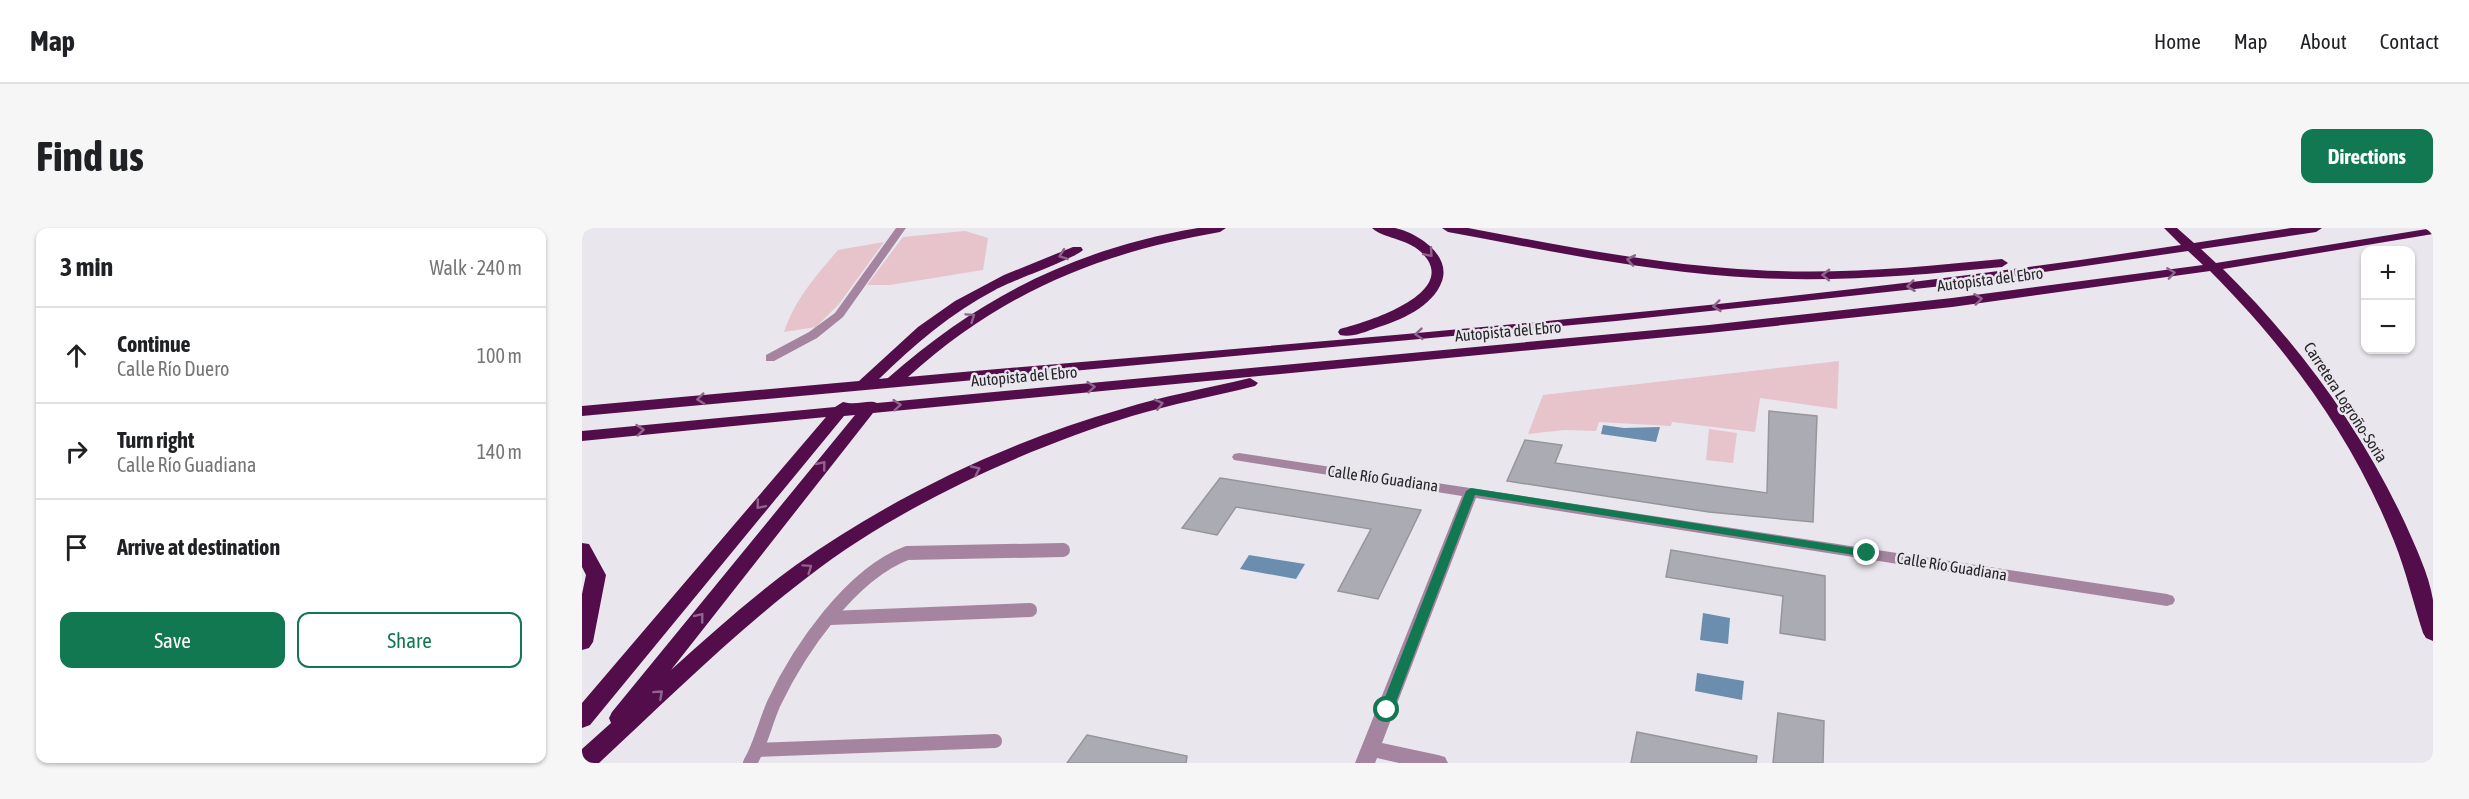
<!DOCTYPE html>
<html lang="en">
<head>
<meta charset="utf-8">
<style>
	:root { --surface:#fff; --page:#f6f6f6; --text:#202124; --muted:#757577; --line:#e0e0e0; --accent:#117851 }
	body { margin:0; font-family:"Asap Condensed",sans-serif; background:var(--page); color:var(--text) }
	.controls { position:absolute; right:18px; top:18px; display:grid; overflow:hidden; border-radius:12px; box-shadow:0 2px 4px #0004 }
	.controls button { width:54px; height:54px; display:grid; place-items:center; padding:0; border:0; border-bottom:2px solid var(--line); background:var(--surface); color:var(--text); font:30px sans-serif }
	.stop { position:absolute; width:18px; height:18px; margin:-14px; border:4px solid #117851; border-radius:50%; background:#fff }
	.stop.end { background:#117851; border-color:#fff; box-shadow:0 2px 6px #0008 }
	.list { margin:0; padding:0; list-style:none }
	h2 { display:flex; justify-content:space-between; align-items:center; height:78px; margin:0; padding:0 24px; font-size:26px }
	h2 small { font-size:20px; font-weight:400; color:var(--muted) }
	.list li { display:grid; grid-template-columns:39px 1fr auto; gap:18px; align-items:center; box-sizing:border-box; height:96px; padding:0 24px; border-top:2px solid var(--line) }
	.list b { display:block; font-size:22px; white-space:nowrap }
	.list p { margin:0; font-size:20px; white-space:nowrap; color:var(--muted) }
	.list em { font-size:20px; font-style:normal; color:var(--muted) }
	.actions { display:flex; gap:12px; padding:18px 24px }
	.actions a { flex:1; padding:14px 0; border:2px solid var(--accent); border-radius:12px; text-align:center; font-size:21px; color:var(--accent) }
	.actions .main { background:var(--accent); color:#fff }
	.icon { flex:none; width:33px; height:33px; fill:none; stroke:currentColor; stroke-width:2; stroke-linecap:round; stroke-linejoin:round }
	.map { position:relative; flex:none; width:1851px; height:535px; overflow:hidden; border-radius:12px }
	header { display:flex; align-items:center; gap:36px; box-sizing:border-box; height:84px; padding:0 30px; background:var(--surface); border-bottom:2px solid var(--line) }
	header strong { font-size:28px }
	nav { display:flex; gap:33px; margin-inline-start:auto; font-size:21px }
	.intro { display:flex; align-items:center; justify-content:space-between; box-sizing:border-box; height:144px; padding:0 36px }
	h1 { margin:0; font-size:42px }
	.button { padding:15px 27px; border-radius:12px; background:var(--accent); color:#fff; font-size:21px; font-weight:700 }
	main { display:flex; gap:36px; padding:0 36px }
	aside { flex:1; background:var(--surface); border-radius:12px; box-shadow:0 2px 4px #0004 }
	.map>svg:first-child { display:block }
</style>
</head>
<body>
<header>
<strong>Map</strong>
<nav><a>Home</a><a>Map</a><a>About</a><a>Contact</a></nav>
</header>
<div class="intro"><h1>Find us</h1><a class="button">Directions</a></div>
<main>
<aside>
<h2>3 min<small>Walk · 240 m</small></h2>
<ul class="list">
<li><svg class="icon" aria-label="ahead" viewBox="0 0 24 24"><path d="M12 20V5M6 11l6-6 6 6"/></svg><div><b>Continue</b><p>Calle Río Duero</p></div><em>100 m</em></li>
<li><svg class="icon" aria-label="right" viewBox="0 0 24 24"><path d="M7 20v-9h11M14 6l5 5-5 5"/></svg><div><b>Turn right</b><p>Calle Río Guadiana</p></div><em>140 m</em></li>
<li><svg class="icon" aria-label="arrive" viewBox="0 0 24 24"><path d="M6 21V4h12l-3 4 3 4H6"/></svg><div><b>Arrive at destination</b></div></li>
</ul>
<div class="actions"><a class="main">Save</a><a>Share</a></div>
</aside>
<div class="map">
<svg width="1851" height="535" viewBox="0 0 1851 535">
	<rect width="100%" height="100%" fill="#e9e6ed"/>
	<g fill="#e7c3cc">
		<polygon points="383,3 406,10 401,42 308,57 285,57 321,9"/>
		<path d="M302,14L257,76L234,99L202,104C213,71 234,48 256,22Z"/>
		<polygon points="1257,133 1255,181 1178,170 1173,204 1090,194 1089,198 1017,194 1014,203 982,202 946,206 961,167"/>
		<polygon points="1127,201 1155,205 1151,235 1124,232"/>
	</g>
	<g fill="#6b8eaf">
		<polygon points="1021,197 1042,200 1078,199 1074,214 1019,206"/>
		<polygon points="667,327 723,336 714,351 658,341"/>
		<polygon points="1121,385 1148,390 1146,416 1118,412"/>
		<polygon points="1115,445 1162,453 1160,472 1113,463"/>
	</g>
	<g fill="#abacb3" stroke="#95969c" stroke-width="1.5">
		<polygon points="1187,183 1235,188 1231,294 1127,284 925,253 943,212 980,217 973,235 1185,265"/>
		<polygon points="638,250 839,282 796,371 756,363 789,301 654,279 635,307 600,300"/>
		<polygon points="1089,322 1243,348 1243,412 1198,405 1201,368 1084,349"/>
		<polygon points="1196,485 1242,493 1241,535 1191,535"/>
		<polygon points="1055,504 1175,528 1174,535 1049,535"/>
		<polygon points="505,507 605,528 604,535 485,535"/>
	</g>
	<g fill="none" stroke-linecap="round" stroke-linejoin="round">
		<g stroke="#a5849f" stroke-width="14">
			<polyline points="248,390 448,382"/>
			<polyline points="176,522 413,513"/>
			<path d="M168,535C179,516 183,495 192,475C217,422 269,346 325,325L481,322"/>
		</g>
		<g fill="#a5849f" fill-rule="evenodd">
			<polygon points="314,0 324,0 261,89 235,110 192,133 184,133 184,127 227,104 253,85"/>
			<polygon points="657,225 1585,366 1591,368 1593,372 1591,376 1585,378 894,270 800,515 856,527 863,529 866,535 817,535 795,530 793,535 773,535 880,268 652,232 650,229 652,226"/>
		</g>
		<g fill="#530d4b" fill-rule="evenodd">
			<path d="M616,0H644L638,4C516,25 419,65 326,149C751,111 1178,82 1599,17L1582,0H1595L1612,15L1709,0H1740L1734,4L1619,21L1634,35L1851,0V6L1641,41C1716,115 1778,199 1823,295C1833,318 1847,346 1851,372C1851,385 1851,400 1851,413L1844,410L1841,405C1831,374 1824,343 1812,313C1771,210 1706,121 1628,43L1370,79L1127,105L291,185L89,442C129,406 170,369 214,337C312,268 425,214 540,181C582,168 626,160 668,150L676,155L673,158C633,168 590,176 550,188C442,221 316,279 227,348C152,405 85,472 17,535H0V521L29,495L27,490L30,484L273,187L262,188L8,497L0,500V475L244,189L0,213V203L253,179L261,174C275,178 287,171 295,175L1127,97L1370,70L1621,37L1606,23L1379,56L1034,93L0,188V178L277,153L336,99L373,73L422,47L491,19H499L501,22C492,31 431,52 413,62C369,85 333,116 297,151L306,150C399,68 494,21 616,0Z"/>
			<path d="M790,0C797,0 806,0 813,0C836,5 869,27 860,53C851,79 817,93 794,100C783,104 769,110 758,107L756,104L758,101C782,95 882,65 839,24C824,10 800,10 790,0Z"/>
			<path d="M860,0H886C981,18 1077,37 1174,42C1256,47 1338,39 1420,31L1426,35L1420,39C1339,47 1257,54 1175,50C1071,45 968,23 866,4Z"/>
			<polygon points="0,315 7,316 24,347 11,414 7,420 0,422 0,366 4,347 0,339"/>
		</g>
	</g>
	<defs><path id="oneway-chevron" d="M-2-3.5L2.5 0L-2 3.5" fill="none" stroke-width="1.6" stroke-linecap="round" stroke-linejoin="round" transform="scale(1.5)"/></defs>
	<g stroke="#8f648c">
		<use href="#oneway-chevron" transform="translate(847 25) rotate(49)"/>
		<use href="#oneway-chevron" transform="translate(481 27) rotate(160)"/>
		<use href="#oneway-chevron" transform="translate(1049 32) rotate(-170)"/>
		<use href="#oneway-chevron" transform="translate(1589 45) rotate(-8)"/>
		<use href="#oneway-chevron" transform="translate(1244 47) rotate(-179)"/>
		<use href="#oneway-chevron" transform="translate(1329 58) rotate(173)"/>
		<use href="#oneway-chevron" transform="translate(1396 71) rotate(-7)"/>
		<use href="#oneway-chevron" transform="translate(1135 78) rotate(174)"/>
		<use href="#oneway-chevron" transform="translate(389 89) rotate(-34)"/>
		<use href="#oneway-chevron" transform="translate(837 106) rotate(175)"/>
		<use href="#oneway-chevron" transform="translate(509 159) rotate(-5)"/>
		<use href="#oneway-chevron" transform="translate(119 171) rotate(174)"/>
		<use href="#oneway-chevron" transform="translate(577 176) rotate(-14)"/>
		<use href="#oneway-chevron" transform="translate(315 177) rotate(-5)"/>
		<use href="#oneway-chevron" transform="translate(58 202) rotate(-6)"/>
		<use href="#oneway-chevron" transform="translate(240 237) rotate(-51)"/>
		<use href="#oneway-chevron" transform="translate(394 242) rotate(-25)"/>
		<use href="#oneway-chevron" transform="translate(178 277) rotate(130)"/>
		<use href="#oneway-chevron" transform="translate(226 340) rotate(-35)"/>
		<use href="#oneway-chevron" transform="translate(118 389) rotate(-51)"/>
		<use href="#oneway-chevron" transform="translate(77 466) rotate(-42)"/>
	</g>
	<polygon fill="#117851" points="889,260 1285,322 1290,325 1285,329 893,267 811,482 809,485 800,485 798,482 884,263"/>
	<g text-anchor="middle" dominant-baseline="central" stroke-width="5" stroke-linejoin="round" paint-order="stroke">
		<g font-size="16" fill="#262528" stroke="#e9e6ed">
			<text transform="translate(1408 51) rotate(-7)">Autopista del Ebro</text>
			<text transform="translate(926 103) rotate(-5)">Autopista del Ebro</text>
			<text transform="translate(442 148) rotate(-5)">Autopista del Ebro</text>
			<text transform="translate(1764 174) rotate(57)">Carretera Logroño-Soria</text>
			<text transform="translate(801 250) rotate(8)">Calle Río Guadiana</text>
			<text transform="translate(1370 338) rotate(9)">Calle Río Guadiana</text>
		</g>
	</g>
</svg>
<div class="controls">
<button>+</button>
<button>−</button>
</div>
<div class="stop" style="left:805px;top:482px"></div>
<div class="stop end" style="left:1285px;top:325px"></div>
</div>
</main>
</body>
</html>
